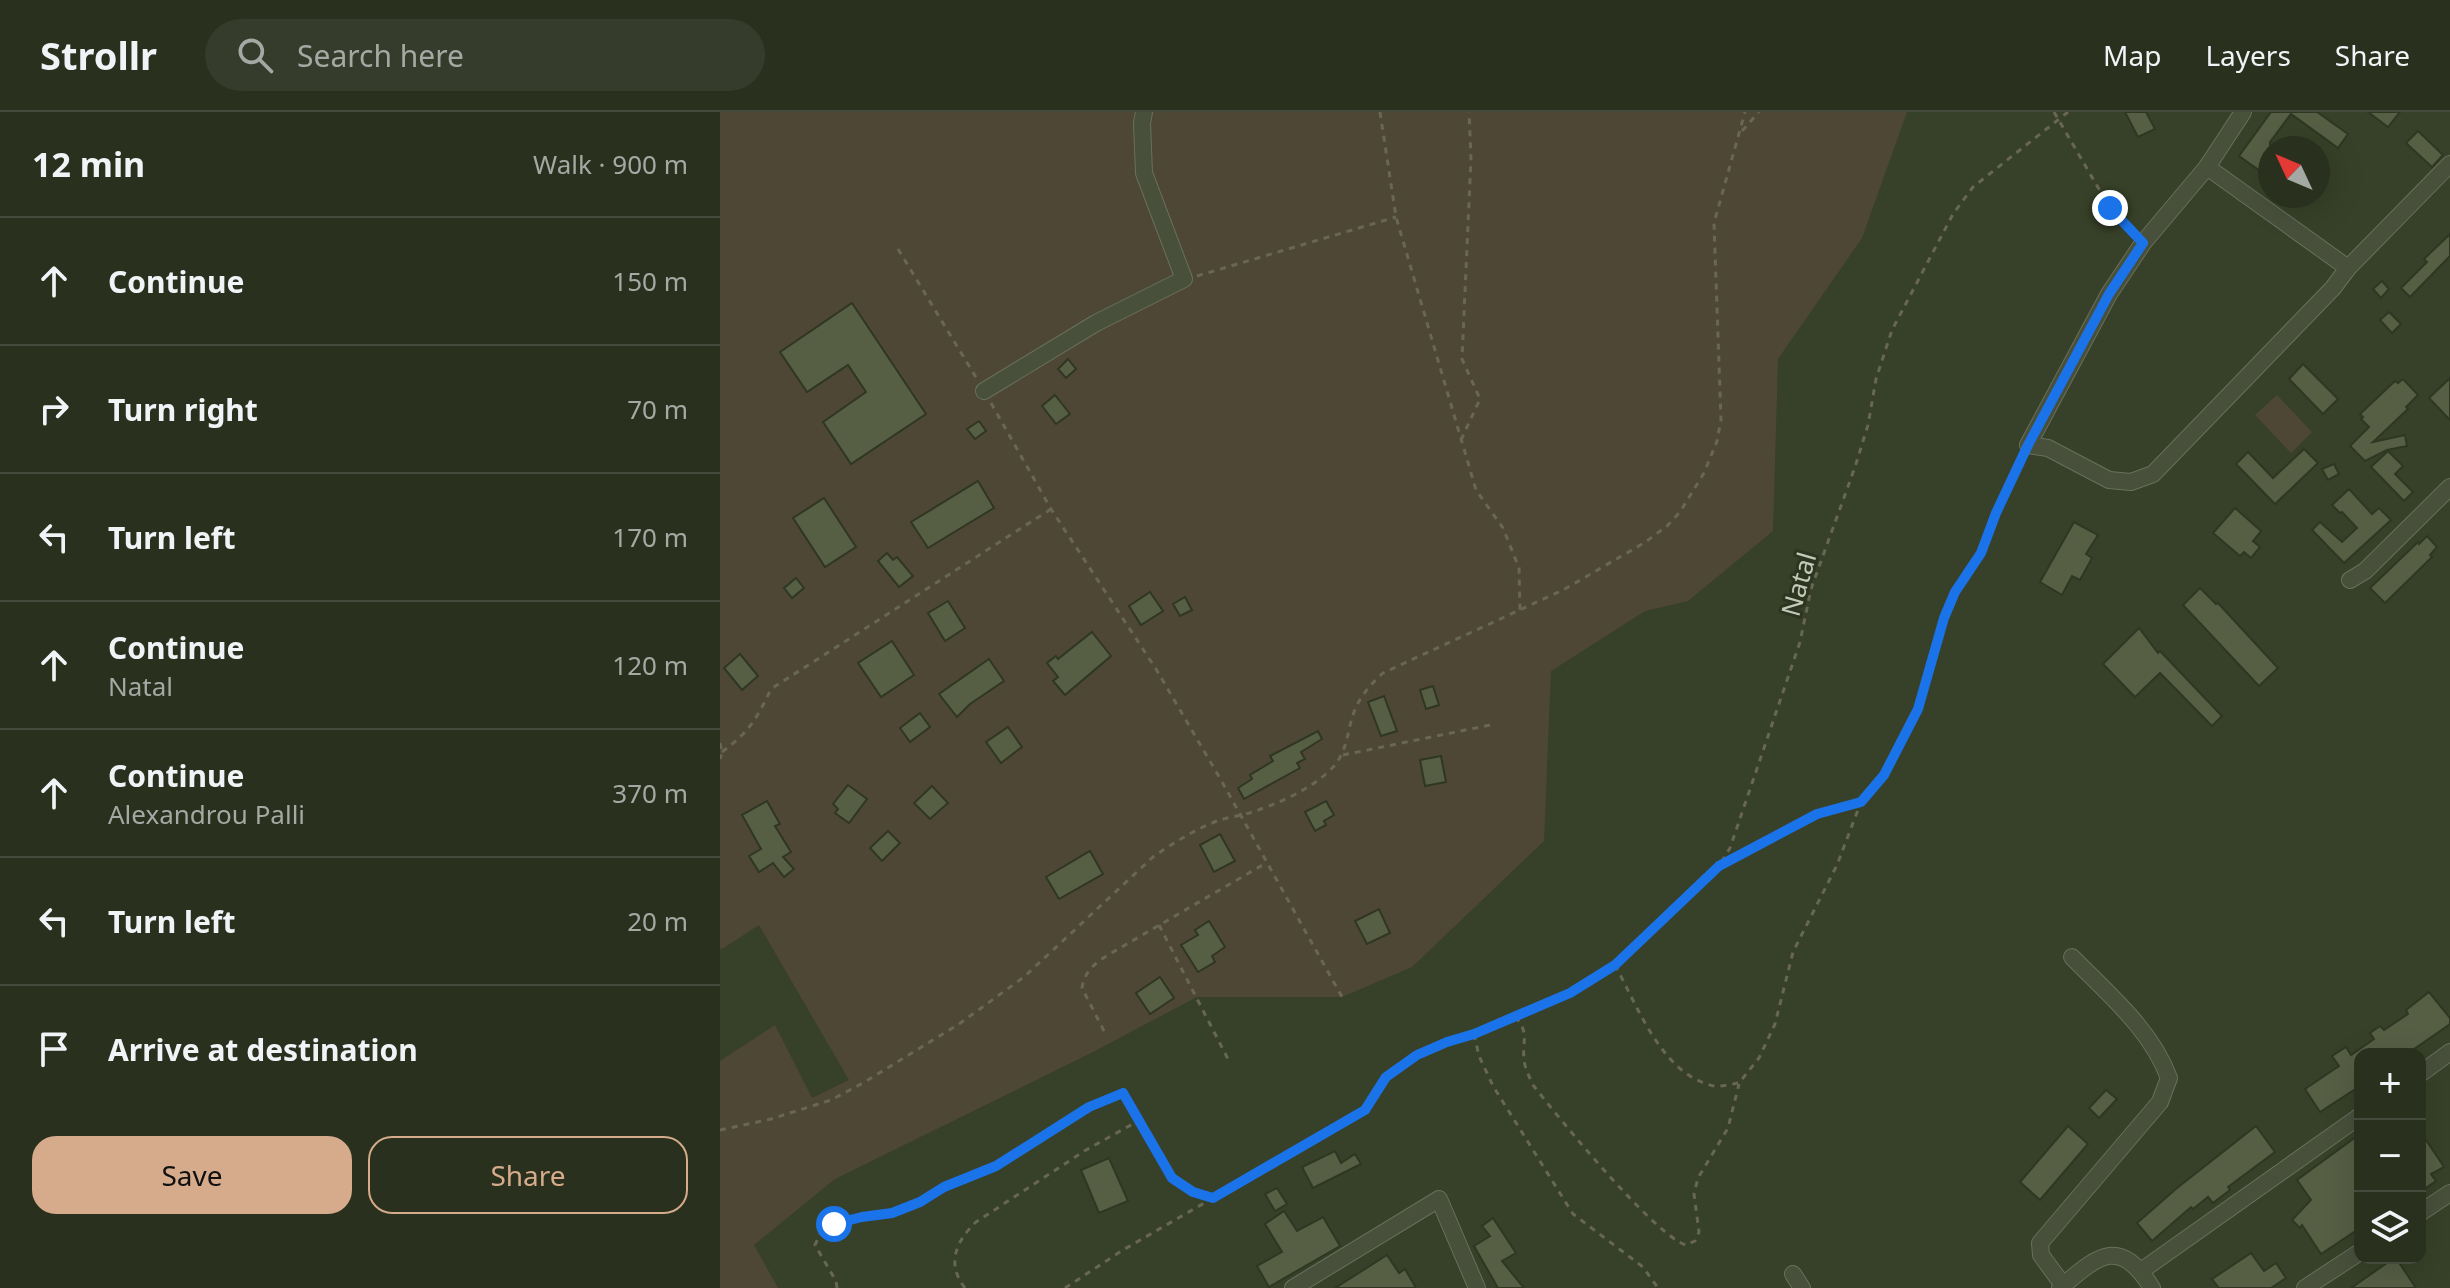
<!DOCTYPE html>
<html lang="en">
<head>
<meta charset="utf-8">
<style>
	:root { --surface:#29301e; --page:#353c2b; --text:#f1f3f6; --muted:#a5a9a4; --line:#454b3c; --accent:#d6ab8b }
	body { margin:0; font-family:"Noto Sans",sans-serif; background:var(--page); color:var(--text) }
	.controls { position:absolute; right:24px; bottom:24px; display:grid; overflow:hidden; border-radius:16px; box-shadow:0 8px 32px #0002 }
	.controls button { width:72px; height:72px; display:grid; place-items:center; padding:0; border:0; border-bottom:2px solid var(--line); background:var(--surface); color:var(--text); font:40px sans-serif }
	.compass { position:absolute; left:1538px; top:24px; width:72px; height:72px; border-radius:50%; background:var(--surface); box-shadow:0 8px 32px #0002; rotate:314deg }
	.stop { position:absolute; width:24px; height:24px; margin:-18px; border:6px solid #1a73e8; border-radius:50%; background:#fff }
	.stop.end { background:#1a73e8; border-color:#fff; box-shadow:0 2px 8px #0008 }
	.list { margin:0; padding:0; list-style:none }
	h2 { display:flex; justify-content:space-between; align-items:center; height:104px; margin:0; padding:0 32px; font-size:34px }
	h2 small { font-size:26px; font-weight:400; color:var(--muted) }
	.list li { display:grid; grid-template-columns:52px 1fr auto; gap:24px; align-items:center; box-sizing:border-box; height:128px; padding:0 32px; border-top:2px solid var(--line) }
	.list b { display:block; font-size:30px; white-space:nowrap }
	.list p { margin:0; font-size:26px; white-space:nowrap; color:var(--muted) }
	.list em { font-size:26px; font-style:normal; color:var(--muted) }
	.actions { display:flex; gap:16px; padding:24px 32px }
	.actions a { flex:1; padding:18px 0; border:2px solid var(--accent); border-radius:24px; text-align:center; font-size:28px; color:var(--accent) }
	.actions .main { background:var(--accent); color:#111 }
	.icon { flex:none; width:44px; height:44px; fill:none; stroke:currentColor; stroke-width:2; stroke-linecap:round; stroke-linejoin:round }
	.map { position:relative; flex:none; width:1730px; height:1176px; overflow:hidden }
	header { display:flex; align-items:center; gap:48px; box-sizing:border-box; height:112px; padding:0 40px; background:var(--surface); border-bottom:2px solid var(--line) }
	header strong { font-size:38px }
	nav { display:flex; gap:44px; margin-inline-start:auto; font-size:28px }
	.search { width:560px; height:72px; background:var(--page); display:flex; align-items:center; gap:20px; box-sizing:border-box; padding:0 28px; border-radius:44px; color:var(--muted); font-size:30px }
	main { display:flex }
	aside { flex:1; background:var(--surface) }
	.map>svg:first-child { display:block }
</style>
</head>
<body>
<header>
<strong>Strollr</strong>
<div class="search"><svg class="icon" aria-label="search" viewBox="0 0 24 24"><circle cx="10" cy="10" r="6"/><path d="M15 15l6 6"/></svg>Search here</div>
<nav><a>Map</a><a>Layers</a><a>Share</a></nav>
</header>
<main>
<aside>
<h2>12 min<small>Walk · 900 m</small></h2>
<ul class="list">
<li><svg class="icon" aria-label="ahead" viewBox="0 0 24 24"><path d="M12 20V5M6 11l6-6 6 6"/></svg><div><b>Continue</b></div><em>150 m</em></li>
<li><svg class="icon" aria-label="right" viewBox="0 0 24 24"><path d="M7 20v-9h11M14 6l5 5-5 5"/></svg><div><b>Turn right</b></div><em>70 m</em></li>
<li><svg class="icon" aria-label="left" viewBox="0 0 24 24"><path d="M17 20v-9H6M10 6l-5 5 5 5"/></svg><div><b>Turn left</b></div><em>170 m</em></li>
<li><svg class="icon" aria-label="ahead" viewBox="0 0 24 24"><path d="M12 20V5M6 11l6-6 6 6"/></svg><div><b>Continue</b><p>Natal</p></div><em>120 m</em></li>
<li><svg class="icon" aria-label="ahead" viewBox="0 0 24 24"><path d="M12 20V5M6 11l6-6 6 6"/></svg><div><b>Continue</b><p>Alexandrou Palli</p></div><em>370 m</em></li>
<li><svg class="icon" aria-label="left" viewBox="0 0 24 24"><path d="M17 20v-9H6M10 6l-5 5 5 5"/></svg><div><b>Turn left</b></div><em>20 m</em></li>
<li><svg class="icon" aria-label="arrive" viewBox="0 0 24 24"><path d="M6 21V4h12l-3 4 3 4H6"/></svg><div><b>Arrive at destination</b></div></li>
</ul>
<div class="actions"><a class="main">Save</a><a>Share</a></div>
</aside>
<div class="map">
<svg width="1730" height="1176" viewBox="0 0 1730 1176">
	<rect width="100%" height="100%" fill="#374028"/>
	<g fill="#4f4736">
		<polygon points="0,0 1187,0 1142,126 1058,247 1053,419 968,489 925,499 831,559 824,729 692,855 622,885 477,885 371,941 115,1067 34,1133 58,1176 0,1176 0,949 55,913 92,986 129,968 39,813 2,837 0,836"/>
		<polygon points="1557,283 1592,320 1571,341 1535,303"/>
	</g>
	<g fill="#565e44" stroke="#2f3723" stroke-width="2">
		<polygon points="1405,0 1426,0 1435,17 1418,25"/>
		<polygon points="1551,0 1597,0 1628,22 1618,36 1571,2 1550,30 1550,66 1519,44"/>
		<polygon points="1648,0 1680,0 1668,15"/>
		<polygon points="1698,19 1723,43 1712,55 1686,31"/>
		<polygon points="1730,122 1730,144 1690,185 1681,176 1707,150 1704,147"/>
		<polygon points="1662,169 1669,177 1661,186 1653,177"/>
		<polygon points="132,191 206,302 131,352 103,310 146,280 128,253 87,280 60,240"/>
		<polygon points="1669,200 1681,212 1672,221 1660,208"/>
		<polygon points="348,247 356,257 346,266 338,257"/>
		<polygon points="1583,252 1618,287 1603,302 1569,267"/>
		<polygon points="1730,266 1730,308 1709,286"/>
		<polygon points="1683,267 1698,283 1686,295 1688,297 1653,330 1685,323 1687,334 1667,338 1645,349 1630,334 1649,315 1641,307 1643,305 1640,302 1675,269 1678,271"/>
		<polygon points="335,283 350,302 336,312 322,294"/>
		<polygon points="259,309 266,319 255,327 247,317"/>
		<polygon points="1584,337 1598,351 1555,392 1516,352 1528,340 1553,366"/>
		<polygon points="1668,339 1683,354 1675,362 1693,380 1684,389 1651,355"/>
		<polygon points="1614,352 1619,362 1608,368 1602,357"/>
		<polygon points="258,369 274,396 208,436 191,410"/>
		<polygon points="1629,377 1652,402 1659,396 1671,408 1624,451 1592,418 1600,410 1622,430 1637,416 1622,400 1620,401 1612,393"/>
		<polygon points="104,386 136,435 105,455 73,406"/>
		<polygon points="1515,396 1541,419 1533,429 1540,435 1531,446 1524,440 1520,444 1493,421"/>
		<polygon points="1354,410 1378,423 1366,442 1372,446 1360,468 1352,464 1342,483 1320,470"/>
		<polygon points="1707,424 1717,435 1710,443 1712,445 1665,491 1650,476 1698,430 1699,432"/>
		<polygon points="167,441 173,448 177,445 193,464 179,475 158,449"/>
		<polygon points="76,466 84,476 72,486 64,476"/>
		<polygon points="1480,476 1496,492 1498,491 1558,556 1539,574 1463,493"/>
		<polygon points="430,480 443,499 421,513 409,494"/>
		<polygon points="465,485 472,498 460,504 453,492"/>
		<polygon points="228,489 245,516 225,529 208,501"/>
		<polygon points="1419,516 1438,541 1440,539 1502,604 1492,614 1440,561 1415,585 1383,552"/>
		<polygon points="372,520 391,544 345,583 333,569 338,565 327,551 336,544 338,547"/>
		<polygon points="172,529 194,563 161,585 138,551"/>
		<polygon points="20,542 38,564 22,578 4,556"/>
		<polygon points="269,547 284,569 250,592 237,605 219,582"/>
		<polygon points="713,574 719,593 706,597 700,578"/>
		<polygon points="664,584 677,619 661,624 648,590"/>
		<polygon points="200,601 210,615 190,630 180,616"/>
		<polygon points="288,615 302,635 281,651 266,630"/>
		<polygon points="598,619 602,627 581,640 585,647 577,651 580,656 524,687 518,676 532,667 530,663 553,649 550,644"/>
		<polygon points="721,644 726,670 705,674 700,648"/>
		<polygon points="128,673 147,687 129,711 115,701 118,697 113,692"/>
		<polygon points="212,674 228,691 210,707 194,691"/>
		<polygon points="47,689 60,712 55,714 71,740 63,745 74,757 64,765 53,751 39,760 29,744 41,737 22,703"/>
		<polygon points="606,689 614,703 604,709 606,713 595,719 585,700"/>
		<polygon points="168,719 180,731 162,749 150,736"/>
		<polygon points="500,722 515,749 494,760 480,733"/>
		<polygon points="370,739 383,762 339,787 326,765"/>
		<polygon points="659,797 670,821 647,832 635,809"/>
		<polygon points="489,809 505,835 492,844 495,850 478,860 461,833 478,823 475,818"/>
		<polygon points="440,865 454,886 430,902 416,881"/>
		<polygon points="1709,880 1730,906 1730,912 1687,942 1640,942 1640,974 1600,1000 1585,977 1619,954 1612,944 1626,935 1631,943 1654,927 1650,921 1660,914 1664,918 1688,902 1686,898"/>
		<polygon points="1386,978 1397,987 1379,1006 1369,996"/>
		<polygon points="1348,1014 1368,1032 1320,1088 1300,1070"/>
		<polygon points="1536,1014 1555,1040 1508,1075 1510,1078 1493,1091 1488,1085 1473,1097 1471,1095 1432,1129 1417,1111 1457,1076"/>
		<polygon points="1700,1019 1724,1055 1711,1062 1716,1069 1700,1080"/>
		<polygon points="1640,1022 1640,1116 1601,1142 1582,1113 1580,1116 1572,1108 1591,1088 1577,1068"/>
		<polygon points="615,1039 621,1051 635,1042 641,1052 593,1076 582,1055"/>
		<polygon points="389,1046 408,1089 379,1101 361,1058"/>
		<polygon points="557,1076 567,1092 555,1099 545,1082"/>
		<polygon points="564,1099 577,1119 603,1105 620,1134 549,1175 537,1154 562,1140 545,1112"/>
		<polygon points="773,1106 796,1141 782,1149 804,1176 778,1176 754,1134 770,1124 762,1114"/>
		<polygon points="1531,1141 1544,1159 1556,1151 1566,1166 1551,1176 1499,1176 1492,1167"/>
		<polygon points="667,1143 679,1161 685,1157 696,1176 615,1176"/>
		<polygon points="1676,1146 1696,1176 1631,1176 1674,1146"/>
	</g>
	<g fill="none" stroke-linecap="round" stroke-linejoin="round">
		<defs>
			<g id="minor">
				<polyline points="1523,0 1487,55 1423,131 1389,182 1308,333 1328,336 1389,368 1411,370 1433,362 1613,176 1628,156 1730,52"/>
				<polyline points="1487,55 1628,156"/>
				<polyline points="264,279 376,211 464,167 424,61 422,11 424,0"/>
				<polyline points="1630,468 1645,459 1730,375"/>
				<polyline points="1700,962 1730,940"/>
				<polyline points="1700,1101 1730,1081"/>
				<polyline points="1421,1159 1640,1004"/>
				<polyline points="1073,1162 1082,1176"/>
				<path d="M1343,1173L1321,1143L1320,1131L1440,990L1449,966C1431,917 1388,882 1352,845"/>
				<polyline points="573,1176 719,1087 757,1176"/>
				<path d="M1340,1176C1378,1144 1399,1123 1432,1176"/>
				<polyline points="1585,1176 1640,1140"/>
			</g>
		</defs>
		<use href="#minor" stroke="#68705d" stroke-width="18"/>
		<g stroke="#686654" stroke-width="3" stroke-dasharray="6 6" stroke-linecap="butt">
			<polyline points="660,0 676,105 756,378 783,416 799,456 800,498"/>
			<polyline points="1334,0 1390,96 1411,121"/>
			<polyline points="1022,19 1039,0"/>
			<polyline points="178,137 257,267"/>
			<polyline points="477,164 676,105"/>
			<polyline points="271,291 331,397 436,557 501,668 622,885"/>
			<polyline points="741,328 760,287 742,247 751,46 749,0"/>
			<polyline points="0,631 2,640 0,647"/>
			<path d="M2,640C30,619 36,608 51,577L331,397"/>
			<polyline points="623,643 775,612"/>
			<polyline points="999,754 1097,702 1141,690 1164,663 1198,597 1224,506 1235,480 1261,441 1276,401 1302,345"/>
			<polyline points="439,813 509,949"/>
			<path d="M895,853C918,895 942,963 994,974C1002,975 1011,972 1019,971L1039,946L1055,912L1073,840L1117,753L1141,690"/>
			<path d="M795,905C810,921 802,928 804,948C805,957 809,964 813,973C837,1004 935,1124 966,1133L975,1129L979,1120L974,1082L978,1066L1008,1016L1019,972"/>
			<path d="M384,919L362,876C364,860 375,851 388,843L546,751"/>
			<polyline points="754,922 759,944 773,974 853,1102 923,1155 938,1176"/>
			<path d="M0,1018L51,1007L111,988L143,971L239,912L304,865L433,745C453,731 474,718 497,709C508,705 521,704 532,700C557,692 589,678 608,660C628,643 626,622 634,600C640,584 651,572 663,561L843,478L924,431L947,414L960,400L984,361L997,329L1001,308L994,111L1025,0"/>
			<polyline points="117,1176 116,1169 95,1133 101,1120 114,1112 142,1105 172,1101 200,1090 224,1075 276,1054 369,995 403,981 452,1066 473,1080 491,1085"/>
			<path d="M245,1176C226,1152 236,1129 256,1110L366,1038L418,1009"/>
			<path d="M345,1176L403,1138L645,998C653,986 659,972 670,963C698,937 724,934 757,921C804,903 853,882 895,853L999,754L1010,736L1080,530L1091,477L1135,355L1148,313L1156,267L1172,218L1233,102L1253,75L1348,0"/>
		</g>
		<use href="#minor" stroke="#48503c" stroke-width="16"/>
	</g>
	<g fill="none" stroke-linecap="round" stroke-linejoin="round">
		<polyline stroke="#1a73e8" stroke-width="10" points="114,1112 142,1105 172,1101 200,1090 224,1075 276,1054 369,995 403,981 452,1066 473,1080 493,1086 645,998 666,965 697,943 727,930 754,922 850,881 895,853 999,754 1097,702 1141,690 1164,663 1198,597 1224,506 1235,480 1261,441 1276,401 1308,333 1389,182 1423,131 1390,96"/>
	</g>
	<g text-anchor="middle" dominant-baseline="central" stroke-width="6" stroke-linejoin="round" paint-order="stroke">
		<g font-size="26" fill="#c3cab9" stroke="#2d3521">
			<text transform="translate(1078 472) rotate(-74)">Natal</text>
		</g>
	</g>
</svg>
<div class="controls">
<button>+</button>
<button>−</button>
<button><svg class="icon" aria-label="layers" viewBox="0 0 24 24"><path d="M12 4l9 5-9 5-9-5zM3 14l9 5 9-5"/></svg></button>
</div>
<svg class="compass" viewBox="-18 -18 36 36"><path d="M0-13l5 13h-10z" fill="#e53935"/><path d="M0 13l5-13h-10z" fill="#a5a9a4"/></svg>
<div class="stop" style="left:114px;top:1112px"></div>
<div class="stop end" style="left:1390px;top:96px"></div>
</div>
</main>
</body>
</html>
